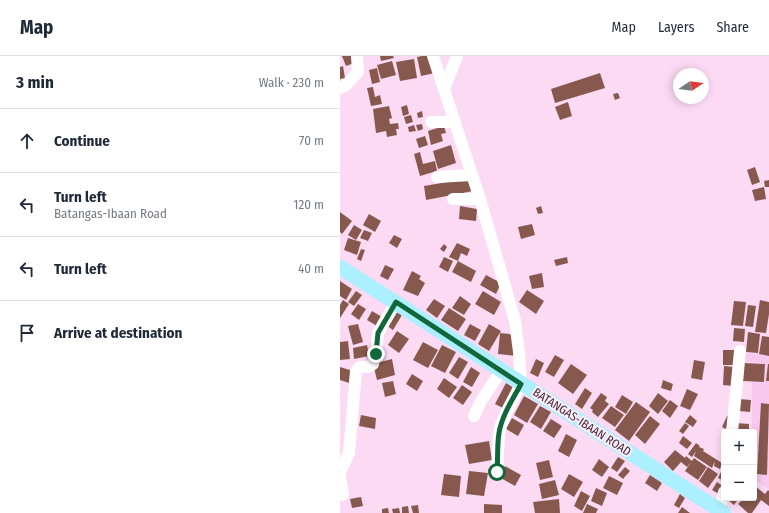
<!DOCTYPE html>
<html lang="en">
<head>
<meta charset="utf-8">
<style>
	:root { --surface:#fff; --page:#f2f2f3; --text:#1f2937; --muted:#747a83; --line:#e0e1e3 }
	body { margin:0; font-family:"Fira Sans Condensed",sans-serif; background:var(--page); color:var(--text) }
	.controls { position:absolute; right:12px; bottom:12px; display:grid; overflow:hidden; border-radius:4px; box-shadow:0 2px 10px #0003 }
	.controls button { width:36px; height:36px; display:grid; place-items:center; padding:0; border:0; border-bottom:1px solid var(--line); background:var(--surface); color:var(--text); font:20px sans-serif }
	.compass { position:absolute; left:333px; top:12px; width:36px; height:36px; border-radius:50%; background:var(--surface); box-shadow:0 2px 10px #0003; rotate:77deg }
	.stop { position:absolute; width:12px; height:12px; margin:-9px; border:3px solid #106739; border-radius:50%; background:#fff }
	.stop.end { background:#106739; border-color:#fff; box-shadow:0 1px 4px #0008 }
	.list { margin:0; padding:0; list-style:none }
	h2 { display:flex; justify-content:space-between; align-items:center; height:52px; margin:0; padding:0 16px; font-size:17px }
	h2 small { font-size:13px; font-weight:400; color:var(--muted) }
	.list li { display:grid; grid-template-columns:26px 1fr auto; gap:12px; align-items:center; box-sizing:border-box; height:64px; padding:0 16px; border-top:1px solid var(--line) }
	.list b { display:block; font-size:15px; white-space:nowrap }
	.list p { margin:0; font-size:13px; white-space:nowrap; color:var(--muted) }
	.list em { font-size:13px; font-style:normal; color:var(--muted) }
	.icon { flex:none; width:22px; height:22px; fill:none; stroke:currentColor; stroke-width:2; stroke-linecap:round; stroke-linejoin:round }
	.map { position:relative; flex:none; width:429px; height:457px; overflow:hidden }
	header { display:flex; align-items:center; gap:24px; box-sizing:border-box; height:56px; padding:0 20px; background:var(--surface); border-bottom:1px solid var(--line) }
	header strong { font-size:19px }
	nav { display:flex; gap:22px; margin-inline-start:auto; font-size:14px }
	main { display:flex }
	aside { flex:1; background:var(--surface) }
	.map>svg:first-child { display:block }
</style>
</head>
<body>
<header>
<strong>Map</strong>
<nav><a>Map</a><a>Layers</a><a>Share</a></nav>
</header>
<main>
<aside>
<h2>3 min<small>Walk · 230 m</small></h2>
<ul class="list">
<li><svg class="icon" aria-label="ahead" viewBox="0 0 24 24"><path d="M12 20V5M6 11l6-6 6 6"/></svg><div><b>Continue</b></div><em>70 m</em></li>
<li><svg class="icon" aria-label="left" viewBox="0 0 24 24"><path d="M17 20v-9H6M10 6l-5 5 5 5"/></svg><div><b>Turn left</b><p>Batangas-Ibaan Road</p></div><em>120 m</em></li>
<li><svg class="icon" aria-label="left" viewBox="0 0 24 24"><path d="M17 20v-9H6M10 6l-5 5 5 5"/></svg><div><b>Turn left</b></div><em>40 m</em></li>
<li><svg class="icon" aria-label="arrive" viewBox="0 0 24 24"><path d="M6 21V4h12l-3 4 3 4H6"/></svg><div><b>Arrive at destination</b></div></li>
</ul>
</aside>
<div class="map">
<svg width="429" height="457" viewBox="0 0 429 457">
	<rect width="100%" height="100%" fill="#fcdaf4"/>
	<polygon fill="#f9c8ee" points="402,297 429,299 429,433 414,424 414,376 412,376 412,325 425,327 426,308 401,305"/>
	<g fill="#87594e">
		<polygon points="2,0 15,0 17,6 6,10"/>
		<polygon points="40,0 53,0 54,2 41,5"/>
		<polygon points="82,0 91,0 95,17 81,20 77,1"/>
		<polygon points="74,3 77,22 60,25 56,6"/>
		<polygon points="52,5 56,19 41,23 37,9"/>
		<polygon points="3,10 5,22 0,23 0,11"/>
		<polygon points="37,12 40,26 32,28 29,14"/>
		<polygon points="260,17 265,32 215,47 211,33"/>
		<polygon points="33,31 35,41 40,39 42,48 31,50 27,32"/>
		<polygon points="278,37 280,42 275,44 273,38"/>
		<polygon points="228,46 232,60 220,64 215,51"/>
		<polygon points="67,49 69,58 63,60 61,51"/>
		<polygon points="49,50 52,62 49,63 50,68 58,67 59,73 56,73 57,79 47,81 46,75 36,77 33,53"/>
		<polygon points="82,55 83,61 78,62 77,57"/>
		<polygon points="71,59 73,66 66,68 64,61"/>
		<polygon points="82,68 83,73 78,75 76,69"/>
		<polygon points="74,69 76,75 69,76 68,71"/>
		<polygon points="104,70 106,77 101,78 103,85 91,89 88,75"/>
		<polygon points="85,80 88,89 79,92 76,83"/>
		<polygon points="111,89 116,107 98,113 93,95"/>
		<polygon points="80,96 83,108 95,105 97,115 80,120 74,98"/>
		<polygon points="415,111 420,126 412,129 407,114"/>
		<polygon points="131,122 133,135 86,144 84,130"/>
		<polygon points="429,124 429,131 425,131 424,125"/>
		<polygon points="424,131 426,143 415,145 412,134"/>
		<polygon points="120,150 137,153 136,165 119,163"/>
		<polygon points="201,150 203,157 198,158 196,152"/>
		<polygon points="0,156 12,165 2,178 0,176"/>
		<polygon points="29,158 41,165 35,176 23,169"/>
		<polygon points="192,168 195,179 181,183 178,171"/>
		<polygon points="14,169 22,174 16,184 8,179"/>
		<polygon points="24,174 32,177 28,185 20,182"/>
		<polygon points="54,179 62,183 57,192 49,187"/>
		<polygon points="8,182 21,186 17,199 4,194"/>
		<polygon points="117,187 130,193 127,200 121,197 118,205 109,201"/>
		<polygon points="104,188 107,191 104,196 100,193"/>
		<polygon points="21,193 25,194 21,205 17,203"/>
		<polygon points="104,201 113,205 108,216 99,211"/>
		<polygon points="227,201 228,207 216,210 214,204"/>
		<polygon points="118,205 136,215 131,226 112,216"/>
		<polygon points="45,209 54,213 48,224 40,220"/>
		<polygon points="72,215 81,220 79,223 85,227 78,240 63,234"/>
		<polygon points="202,217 204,231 192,233 189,220"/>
		<polygon points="146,219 161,227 156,238 140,229"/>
		<polygon points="0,225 12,233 6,244 0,240"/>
		<polygon points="187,234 204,245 196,258 179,246"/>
		<polygon points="16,235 22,239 14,250 8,246"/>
		<polygon points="143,235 161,246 154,259 135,248"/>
		<polygon points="120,240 131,248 124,259 112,252"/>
		<polygon points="94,243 105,250 97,262 86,254"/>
		<polygon points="3,244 9,248 0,262 0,249"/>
		<polygon points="420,244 429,246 429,258 426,277 415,276"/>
		<polygon points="394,245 406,246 403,270 391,269"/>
		<polygon points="18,248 26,253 19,264 11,258"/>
		<polygon points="408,249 416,250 413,271 405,270"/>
		<polygon points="109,252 126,263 118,275 101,264"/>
		<polygon points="32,255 42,261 37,270 27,264"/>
		<polygon points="55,255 62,259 53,274 46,269"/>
		<polygon points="18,268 23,286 13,289 8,270"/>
		<polygon points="130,268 141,274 135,285 124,279"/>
		<polygon points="149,268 161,275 149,295 138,288"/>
		<polygon points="394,272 405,273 404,286 393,285"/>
		<polygon points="57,275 69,283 59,297 48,289"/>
		<polygon points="408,276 420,278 418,297 406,296"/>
		<polygon points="160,277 178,279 176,300 158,298"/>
		<polygon points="422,280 429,281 429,300 419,298"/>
		<polygon points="8,285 10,303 0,304 0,286"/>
		<polygon points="83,286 98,294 88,312 73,304"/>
		<polygon points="27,289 29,300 14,303 13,292"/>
		<polygon points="102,289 116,296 105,317 91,310"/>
		<polygon points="383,294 399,294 398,309 383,309"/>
		<polygon points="215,299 224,304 214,321 205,316"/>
		<polygon points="119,301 128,306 118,323 109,317"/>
		<polygon points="52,303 55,319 37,324 33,308"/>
		<polygon points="196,303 204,307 198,321 190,317"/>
		<polygon points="354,304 365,306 362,324 351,322"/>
		<polygon points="404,307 425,308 424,326 403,325"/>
		<polygon points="231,308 247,319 233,338 218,327"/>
		<polygon points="428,308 429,308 429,325 426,325"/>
		<polygon points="384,310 395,311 393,330 383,329"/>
		<polygon points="0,311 13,315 9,327 0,324"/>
		<polygon points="131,311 140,317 132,331 123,326"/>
		<polygon points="72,318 83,325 77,335 66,328"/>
		<polygon points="104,322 117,331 109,342 97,333"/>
		<polygon points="323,324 333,328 331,335 321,332"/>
		<polygon points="53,325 56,338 45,341 42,327"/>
		<polygon points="166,327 174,332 163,352 155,348"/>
		<polygon points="122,329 132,336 123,349 113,342"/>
		<polygon points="245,332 252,337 242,353 235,348"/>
		<polygon points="347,333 358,338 350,354 340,350"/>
		<polygon points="261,337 267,341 265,345 269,348 258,361 252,356 253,354 250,352"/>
		<polygon points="318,337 328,345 318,358 309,350"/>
		<polygon points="282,339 293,346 286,358 275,351"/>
		<polygon points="184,340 198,348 187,367 174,359"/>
		<polygon points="399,343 411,344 410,356 399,355"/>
		<polygon points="330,344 338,350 330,362 322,355"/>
		<polygon points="296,346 310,356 289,385 275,374"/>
		<polygon points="421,347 429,348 427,419 417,418"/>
		<polygon points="200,350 211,356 201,373 190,366"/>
		<polygon points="271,350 284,359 275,371 262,362"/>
		<polygon points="21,359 36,362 35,373 19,370"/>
		<polygon points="350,359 357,365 353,371 345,366"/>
		<polygon points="310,360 320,368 305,388 295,379"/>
		<polygon points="387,360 390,361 386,373 382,371"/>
		<polygon points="172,362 184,369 178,380 166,373"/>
		<polygon points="211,363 222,370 214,382 203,375"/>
		<polygon points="345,367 349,370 343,378 339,375"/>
		<polygon points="395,367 409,368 409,376 395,376"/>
		<polygon points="226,378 237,384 229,401 218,395"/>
		<polygon points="343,380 352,387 347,393 339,387"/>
		<polygon points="149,385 152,404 129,408 125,389"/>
		<polygon points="356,387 360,390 359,391 364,393 363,395 382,407 380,413 374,410 375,405 372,412 354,400 356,395 352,401 348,398"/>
		<polygon points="335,394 345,402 346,400 352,405 354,402 367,411 358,424 345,415 351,406 347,411 341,406 333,415 324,406"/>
		<polygon points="278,401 285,405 277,416 271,412"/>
		<polygon points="259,403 269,411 262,421 252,414"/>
		<polygon points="209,404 213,421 200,424 196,407"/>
		<polygon points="165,410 181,419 175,430 159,421"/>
		<polygon points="285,411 290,415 283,423 278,419"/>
		<polygon points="368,411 378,418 368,432 359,425"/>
		<polygon points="382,414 384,415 384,425 378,422"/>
		<polygon points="129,415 148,417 144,440 126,438"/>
		<polygon points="104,418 121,420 119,441 101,439"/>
		<polygon points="229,418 243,426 234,441 221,433"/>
		<polygon points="310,419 322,427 317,435 305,427"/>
		<polygon points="269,420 283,427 277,439 263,432"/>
		<polygon points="215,424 219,439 202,443 199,428"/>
		<polygon points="377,426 384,431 379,438 372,434"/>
		<polygon points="415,430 425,438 428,434 429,435 429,450 421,444 412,457 408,457 398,448 404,442 414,442"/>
		<polygon points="256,432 267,437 262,450 251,445"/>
		<polygon points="241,435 250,440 242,455 234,450"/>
		<polygon points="340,438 345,442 339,452 334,449"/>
		<polygon points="21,441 23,450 12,452 10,443"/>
		<polygon points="388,442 399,442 394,449 387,443"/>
		<polygon points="219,443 220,457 195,457 193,446"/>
		<polygon points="144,448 162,449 162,457 144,457"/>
		<polygon points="247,448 258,453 256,457 243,457"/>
		<polygon points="78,449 79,457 73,457 71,450"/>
		<polygon points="68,450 69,457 62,457 62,451"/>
		<polygon points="342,451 350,457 338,457"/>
		<polygon points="48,452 49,457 42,457 42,453"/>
		<polygon points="59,452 60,457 53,457 52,453"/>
	</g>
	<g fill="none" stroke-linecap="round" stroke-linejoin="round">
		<g stroke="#fff" stroke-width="12">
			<polyline points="93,0 140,143 175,265 179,296 181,328 168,353 161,369 159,379 157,415"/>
			<polyline points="0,32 5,30 18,16 17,0"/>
			<polyline points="104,33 117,0"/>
			<polyline points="91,66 115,66"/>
			<polyline points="97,121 132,119"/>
			<polyline points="113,143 140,143"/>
			<polyline points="134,360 141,345 161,315"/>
			<polyline points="392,376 400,295"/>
			<polyline points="0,416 9,397 16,315 20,311 28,311 33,308 36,298 38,277 56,246"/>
			<polyline points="0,420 3,439"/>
			<polyline points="379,454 384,436"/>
		</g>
		<polyline stroke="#aceffe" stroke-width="15" points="0,211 384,457"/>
	</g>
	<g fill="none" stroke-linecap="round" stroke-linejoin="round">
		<path stroke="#106739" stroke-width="5" d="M36,298L38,277L56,246L181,328C173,343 162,359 159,377C157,389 158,403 157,416"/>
	</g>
	<g text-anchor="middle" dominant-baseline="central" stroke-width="4" stroke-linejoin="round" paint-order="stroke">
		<g font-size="12" fill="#3f2e3b" stroke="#ffedfa">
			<text transform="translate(242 366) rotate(33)">BATANGAS-IBAAN ROAD</text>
		</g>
	</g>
</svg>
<div class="controls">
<button>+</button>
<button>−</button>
</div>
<svg class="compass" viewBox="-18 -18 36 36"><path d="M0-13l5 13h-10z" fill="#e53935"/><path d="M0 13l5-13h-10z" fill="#747a83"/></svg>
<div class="stop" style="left:157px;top:416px"></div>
<div class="stop end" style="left:36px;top:298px"></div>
</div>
</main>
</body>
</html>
